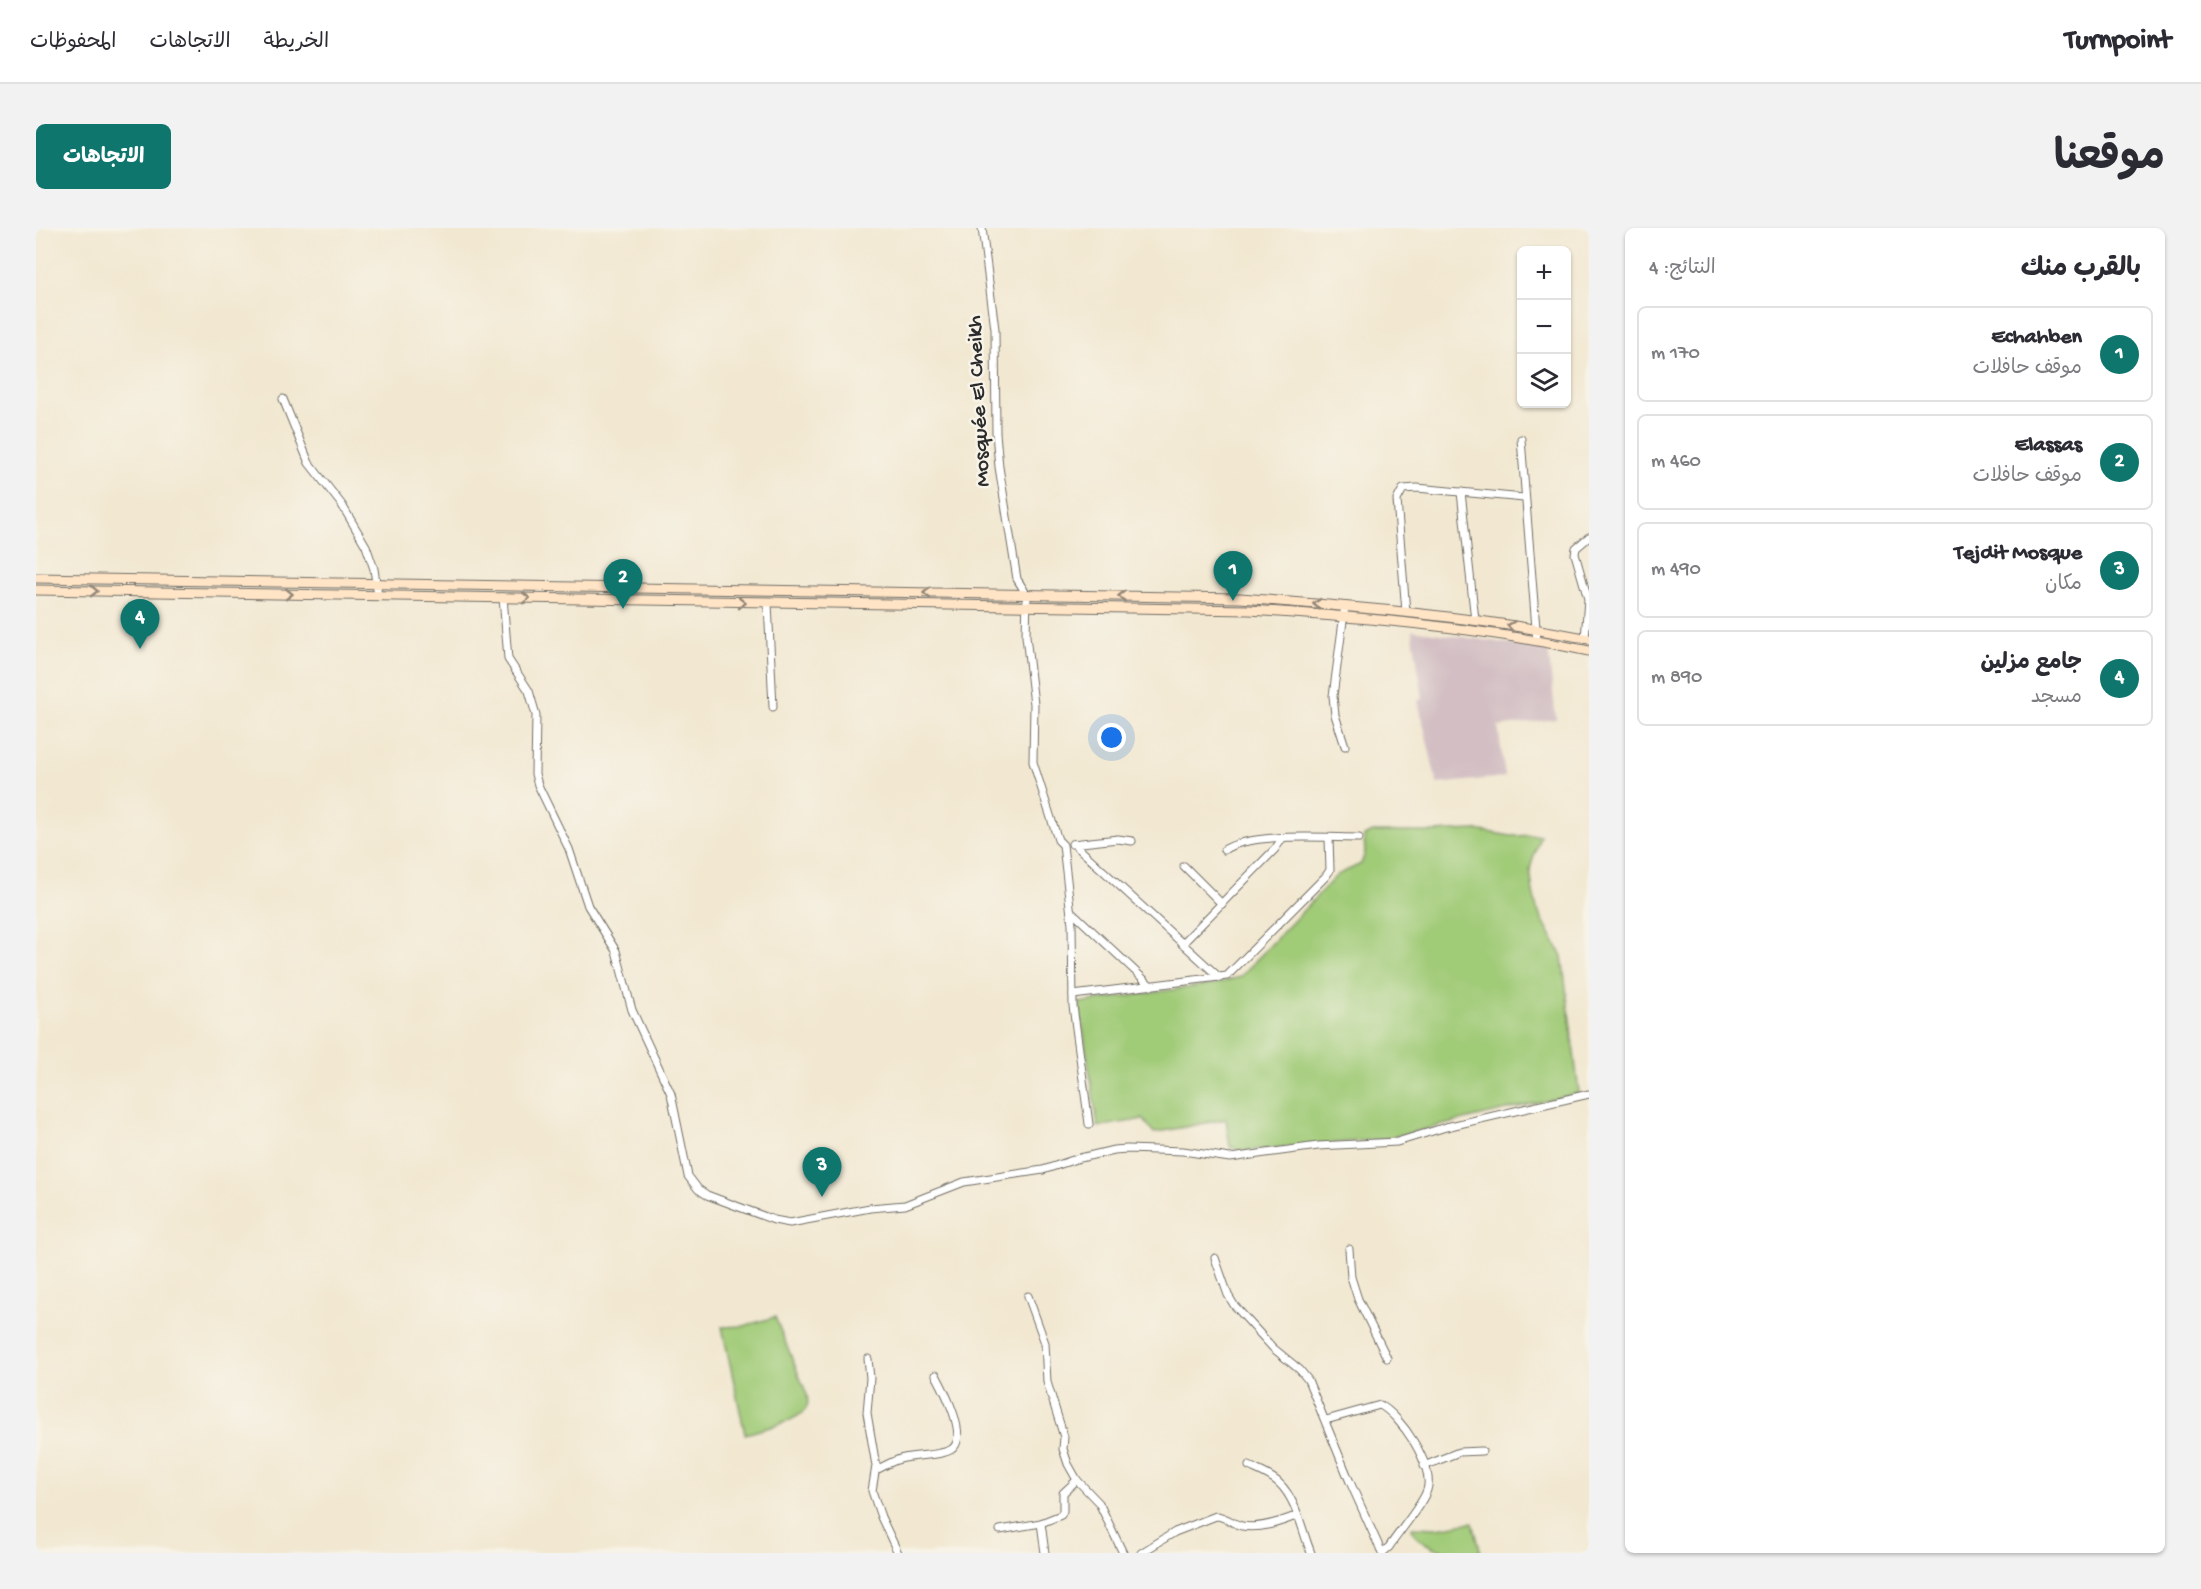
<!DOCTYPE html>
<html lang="ar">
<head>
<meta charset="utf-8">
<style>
	:root { --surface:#fff; --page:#f2f2f3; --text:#2b2b33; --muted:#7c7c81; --line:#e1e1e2; --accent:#0f766e }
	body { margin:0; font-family:"Gochi Hand","Playpen Sans Arabic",sans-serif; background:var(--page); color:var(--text); direction:rtl }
	.controls { position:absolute; right:18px; top:18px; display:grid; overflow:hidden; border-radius:9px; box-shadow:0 2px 4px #0004 }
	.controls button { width:54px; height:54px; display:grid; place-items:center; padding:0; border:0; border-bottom:2px solid var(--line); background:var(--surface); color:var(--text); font:30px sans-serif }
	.you { position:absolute; left:1076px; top:510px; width:21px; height:21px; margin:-15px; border:4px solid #fff; border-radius:50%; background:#1a73e8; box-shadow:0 0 0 9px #1a73e833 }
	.badge { display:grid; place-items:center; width:39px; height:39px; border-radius:50%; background:var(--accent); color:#fff; font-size:20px; font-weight:700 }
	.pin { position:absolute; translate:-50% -50px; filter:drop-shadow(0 2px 3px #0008) }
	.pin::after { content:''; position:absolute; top:32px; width:21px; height:18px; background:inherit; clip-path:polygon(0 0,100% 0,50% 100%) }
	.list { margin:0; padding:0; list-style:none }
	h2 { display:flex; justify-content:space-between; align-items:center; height:78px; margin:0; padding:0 24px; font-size:26px }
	h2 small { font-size:20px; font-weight:400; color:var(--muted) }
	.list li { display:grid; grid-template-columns:39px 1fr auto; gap:18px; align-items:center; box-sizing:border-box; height:96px; margin:0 12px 12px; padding:0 12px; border:2px solid var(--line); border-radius:9px }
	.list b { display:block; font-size:22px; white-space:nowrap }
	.list p { margin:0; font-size:20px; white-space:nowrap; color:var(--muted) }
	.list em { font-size:20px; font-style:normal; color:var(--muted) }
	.icon { flex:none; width:33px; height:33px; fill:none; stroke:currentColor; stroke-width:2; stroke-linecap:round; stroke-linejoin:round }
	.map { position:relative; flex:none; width:1553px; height:1325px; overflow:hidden; direction:ltr; border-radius:9px }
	header { display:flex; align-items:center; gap:36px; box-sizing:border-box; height:84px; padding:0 30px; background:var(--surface); border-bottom:2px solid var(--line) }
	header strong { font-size:28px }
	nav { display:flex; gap:33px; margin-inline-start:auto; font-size:21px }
	.intro { display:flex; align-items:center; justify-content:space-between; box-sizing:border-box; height:144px; padding:0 36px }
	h1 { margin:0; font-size:42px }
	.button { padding:15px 27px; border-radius:9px; background:var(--accent); color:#fff; font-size:21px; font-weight:700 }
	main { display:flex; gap:36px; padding:0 36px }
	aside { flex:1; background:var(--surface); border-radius:9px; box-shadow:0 2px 4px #0004 }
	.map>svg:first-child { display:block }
</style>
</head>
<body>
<header>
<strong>Turnpoint</strong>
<nav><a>الخريطة</a><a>الاتجاهات</a><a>المحفوظات</a></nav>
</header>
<div class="intro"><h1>موقعنا</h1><a class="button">الاتجاهات</a></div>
<main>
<aside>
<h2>بالقرب منك<small>النتائج: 4</small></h2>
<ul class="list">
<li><span class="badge">1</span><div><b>Echahben</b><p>موقف حافلات</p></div><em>170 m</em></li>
<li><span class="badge">2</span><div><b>Elassas</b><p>موقف حافلات</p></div><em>460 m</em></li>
<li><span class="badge">3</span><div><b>Tejdit Mosque</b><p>مكان</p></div><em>490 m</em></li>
<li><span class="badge">4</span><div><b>جامع مزلين</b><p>مسجد</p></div><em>890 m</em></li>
</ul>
</aside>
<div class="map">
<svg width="1553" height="1325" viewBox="0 0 1553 1325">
	<rect width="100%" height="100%" fill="#f7f3e8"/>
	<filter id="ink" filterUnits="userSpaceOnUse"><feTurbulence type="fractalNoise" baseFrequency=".0167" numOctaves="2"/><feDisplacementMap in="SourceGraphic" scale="12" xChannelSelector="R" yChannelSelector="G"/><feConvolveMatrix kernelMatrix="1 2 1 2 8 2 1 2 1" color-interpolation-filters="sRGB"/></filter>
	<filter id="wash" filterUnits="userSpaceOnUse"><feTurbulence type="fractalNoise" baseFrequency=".008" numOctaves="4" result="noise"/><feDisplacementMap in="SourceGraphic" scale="24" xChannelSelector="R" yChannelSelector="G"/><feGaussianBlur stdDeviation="1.35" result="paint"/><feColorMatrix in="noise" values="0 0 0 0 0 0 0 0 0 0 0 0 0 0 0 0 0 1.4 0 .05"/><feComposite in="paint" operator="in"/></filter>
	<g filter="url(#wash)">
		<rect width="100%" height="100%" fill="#f2e8d1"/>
		<polygon fill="#d2bec3" points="1376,402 1512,421 1520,491 1462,499 1469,549 1401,556 1382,473 1387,470"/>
		<g fill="#a0cb77" stroke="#667b51" stroke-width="1.5">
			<polygon points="1439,602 1475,608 1504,607 1494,641 1497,664 1501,681 1526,728 1543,865 1347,911 1205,923 1194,919 1190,891 1118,905 1107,891 1062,899 1043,775 1178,756 1204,749 1301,647 1325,636 1329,625 1328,608 1337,604 1397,604"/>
			<path d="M739,1089L771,1167C772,1173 773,1179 767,1184C756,1195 725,1201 709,1206L686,1099L708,1098Z"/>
			<path d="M1437,1294L1445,1325C1413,1325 1394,1325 1375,1302L1376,1299L1401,1300Z"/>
		</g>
	</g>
	<g filter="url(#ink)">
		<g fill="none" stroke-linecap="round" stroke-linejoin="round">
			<defs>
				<g id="minor">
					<polyline points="946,0 959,101 960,205 963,239 981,351 991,367 990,408 998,476 997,534 1022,612 1027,617 1036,696 1037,778 1053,896"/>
					<polyline points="247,171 273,235 306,277 330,318 338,341 342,368"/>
					<polyline points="1485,211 1501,413"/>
					<polyline points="1425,264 1439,392"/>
					<polyline points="467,369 472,431 493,463 500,487 499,546 502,557 533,621 552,678 580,723 596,782 635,866 652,948 662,961 671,967 738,992 754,995 834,980 869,977 928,954 1007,942 1040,931 1078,922 1091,921 1147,923 1194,930 1282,918 1361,914 1410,899 1553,866"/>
					<polyline points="732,375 737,479"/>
					<polyline points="1309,378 1297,468 1299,487 1309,518"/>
					<polyline points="1370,384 1361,272 1367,261 1381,260 1488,270"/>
					<polyline points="1549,411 1552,371 1539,326 1540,320 1553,309"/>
					<polyline points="1036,616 1082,611 1096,613"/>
					<polyline points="1038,616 1184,750"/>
					<path d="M1188,622C1214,604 1290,610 1323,610"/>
					<polyline points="1148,638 1186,676"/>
					<polyline points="1035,683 1115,758"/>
					<polyline points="1146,716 1239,621 1246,611"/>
					<polyline points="1037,767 1191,748 1290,648 1294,642 1293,610"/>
					<polyline points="1313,1021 1315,1049 1322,1071 1351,1130"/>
					<polyline points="1179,1030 1192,1067 1198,1077 1237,1120 1264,1142 1272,1152 1314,1254 1346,1325"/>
					<polyline points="992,1068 1009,1115 1011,1154 1028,1209 1027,1221 1032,1236 1041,1252 1063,1275 1087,1325"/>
					<polyline points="832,1131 834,1150 831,1185 840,1238 836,1263 845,1289 862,1325"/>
					<path d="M1290,1192L1344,1177C1364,1187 1399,1238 1391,1262C1387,1276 1362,1305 1353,1319L1346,1325"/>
					<path d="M1213,1238C1223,1243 1235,1247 1243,1255C1261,1272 1266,1303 1275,1325"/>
					<polyline points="1388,1238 1423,1224 1446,1223"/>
					<path d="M840,1242C847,1239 854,1234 861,1232C876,1226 904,1229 916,1221C933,1209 907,1160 900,1147"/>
					<polyline points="964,1302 1005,1295"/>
					<polyline points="1009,1325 1005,1295 1025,1287 1027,1283 1027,1265 1041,1252"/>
					<path d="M1105,1325L1139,1304L1180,1288C1189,1288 1197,1296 1206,1298C1225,1301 1245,1294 1262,1287"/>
				</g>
				<g id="secondary">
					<path d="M0,350L1204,370C1321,379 1438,388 1553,411"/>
					<path d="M0,362L1213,382C1327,389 1441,399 1553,423"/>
				</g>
			</defs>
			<use href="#minor" stroke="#716d65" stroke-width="9"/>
			<use href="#secondary" stroke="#716d65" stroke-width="11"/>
			<use href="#minor" stroke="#fff" stroke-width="7"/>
			<use href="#secondary" stroke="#ffe4c6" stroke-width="9"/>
		</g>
		<defs><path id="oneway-chevron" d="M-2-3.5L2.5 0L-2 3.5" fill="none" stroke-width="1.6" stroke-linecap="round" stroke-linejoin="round" transform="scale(1.5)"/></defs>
		<g stroke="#958878">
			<use href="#oneway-chevron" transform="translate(58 363) rotate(1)"/>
			<use href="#oneway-chevron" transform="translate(891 365) rotate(-179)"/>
			<use href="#oneway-chevron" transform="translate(253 366) rotate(1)"/>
			<use href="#oneway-chevron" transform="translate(1086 368) rotate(-179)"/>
			<use href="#oneway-chevron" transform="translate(490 370) rotate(1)"/>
			<use href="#oneway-chevron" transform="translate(706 375) rotate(1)"/>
			<use href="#oneway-chevron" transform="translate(1281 376) rotate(-176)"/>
			<use href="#oneway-chevron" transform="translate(1475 398) rotate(-171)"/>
		</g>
	</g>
	<g text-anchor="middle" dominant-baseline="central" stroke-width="5" stroke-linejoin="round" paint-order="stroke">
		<g font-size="22" fill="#2b2b2b" stroke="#f7f3e8">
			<text transform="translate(944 173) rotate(-93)">Mosquée El Cheikh</text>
		</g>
	</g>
</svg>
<div class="controls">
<button>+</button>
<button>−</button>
<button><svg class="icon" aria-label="layers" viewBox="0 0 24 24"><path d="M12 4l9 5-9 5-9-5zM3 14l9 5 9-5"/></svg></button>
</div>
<div class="you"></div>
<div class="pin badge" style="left:1197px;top:373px">1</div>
<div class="pin badge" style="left:587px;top:381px">2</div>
<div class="pin badge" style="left:786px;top:969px">3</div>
<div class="pin badge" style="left:104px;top:421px">4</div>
</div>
</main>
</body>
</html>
